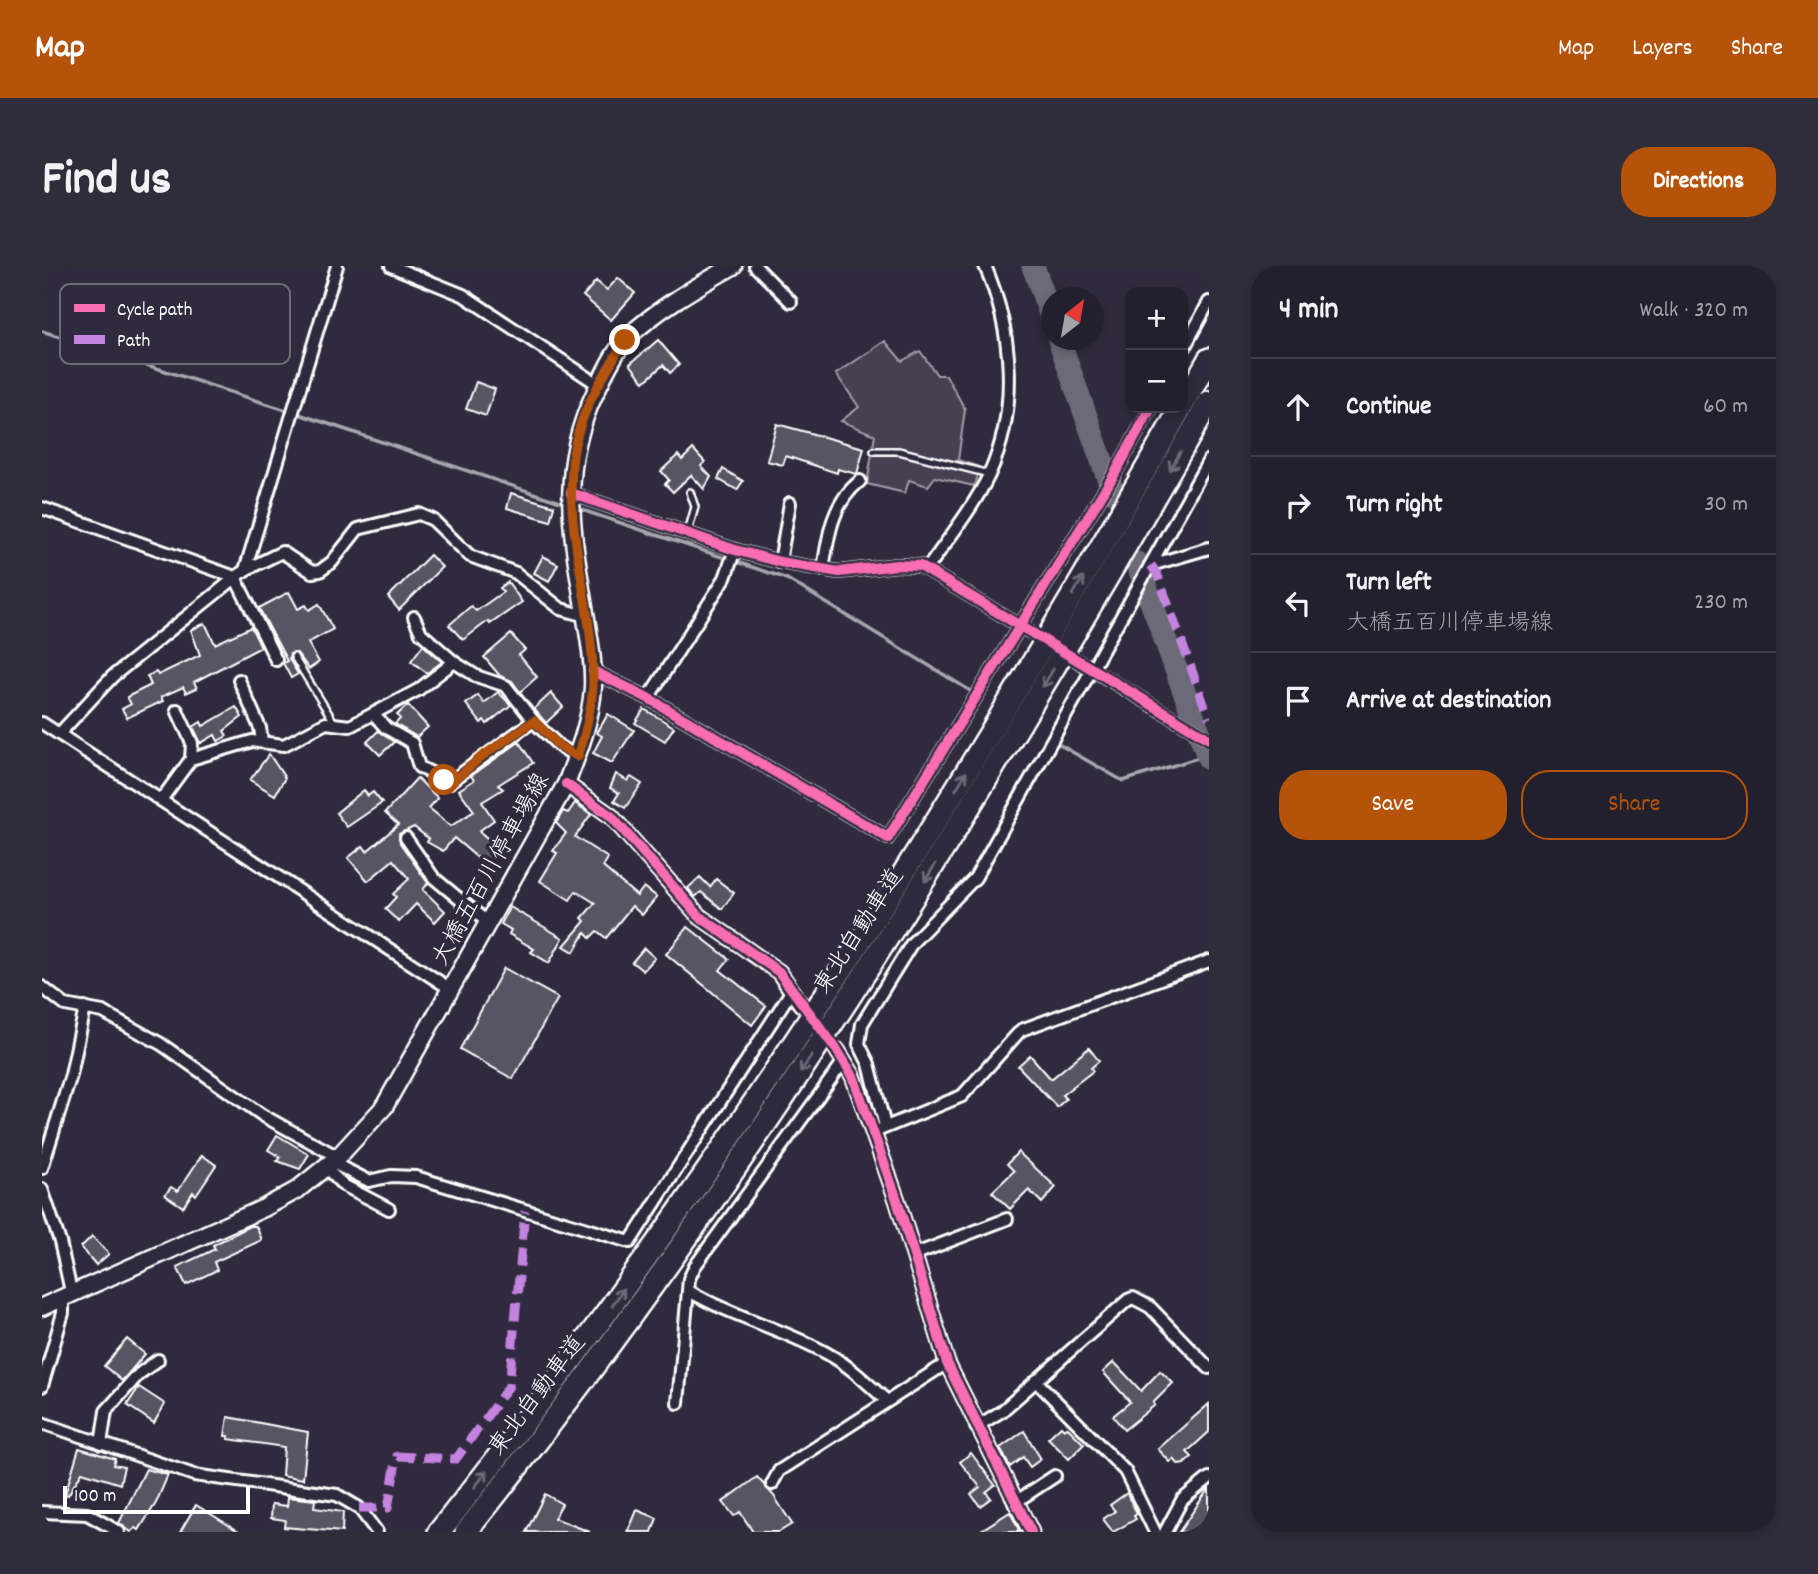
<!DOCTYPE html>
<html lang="en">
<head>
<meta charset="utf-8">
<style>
	:root { --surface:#23202e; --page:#2f2d3a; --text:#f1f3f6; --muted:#a3a3aa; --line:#403e4a; --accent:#b45309 }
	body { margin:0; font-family:Dekko,"Klee One",sans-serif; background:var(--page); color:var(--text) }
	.controls { position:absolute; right:21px; top:21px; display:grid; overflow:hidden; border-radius:14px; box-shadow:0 4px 10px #0003 }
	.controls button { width:63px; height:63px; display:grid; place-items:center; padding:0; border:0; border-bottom:2px solid var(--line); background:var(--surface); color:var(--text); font:35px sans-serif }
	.compass { position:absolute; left:999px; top:21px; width:63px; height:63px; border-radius:50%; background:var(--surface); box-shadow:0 4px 10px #0003; rotate:31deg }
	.scale { position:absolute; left:21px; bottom:18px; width:187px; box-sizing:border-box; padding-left:7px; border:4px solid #fff; border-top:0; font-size:19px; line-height:24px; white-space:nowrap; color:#fff; -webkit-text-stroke:5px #2f2a3d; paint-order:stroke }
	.stop { position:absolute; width:21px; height:21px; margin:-16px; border:5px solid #b45309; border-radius:50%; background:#fff }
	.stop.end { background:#b45309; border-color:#fff; box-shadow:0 2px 7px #0008 }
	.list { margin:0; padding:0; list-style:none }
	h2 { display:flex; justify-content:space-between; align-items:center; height:91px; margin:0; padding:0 28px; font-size:30px }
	h2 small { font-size:23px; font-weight:400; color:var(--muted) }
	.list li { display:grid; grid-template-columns:46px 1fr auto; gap:21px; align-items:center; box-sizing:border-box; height:98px; padding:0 28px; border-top:2px solid var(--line) }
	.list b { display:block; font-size:26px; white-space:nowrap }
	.list p { margin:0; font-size:23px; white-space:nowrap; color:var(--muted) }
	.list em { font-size:23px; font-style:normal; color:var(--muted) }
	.actions { display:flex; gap:14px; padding:21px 28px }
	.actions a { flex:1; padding:16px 0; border:2px solid var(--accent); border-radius:28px; text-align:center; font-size:24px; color:var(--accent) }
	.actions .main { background:var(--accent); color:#fff }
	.icon { flex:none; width:38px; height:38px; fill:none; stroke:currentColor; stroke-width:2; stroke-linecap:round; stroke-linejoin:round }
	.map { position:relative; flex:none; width:1167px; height:1266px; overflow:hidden; border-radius:28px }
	header { display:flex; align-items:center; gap:42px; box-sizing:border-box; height:98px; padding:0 35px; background:var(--accent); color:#fff }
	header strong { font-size:33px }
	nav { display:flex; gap:38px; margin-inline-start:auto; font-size:24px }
	.intro { display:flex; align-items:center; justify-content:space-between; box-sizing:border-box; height:168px; padding:0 42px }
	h1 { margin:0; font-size:49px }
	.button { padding:18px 32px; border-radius:28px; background:var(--accent); color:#fff; font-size:24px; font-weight:700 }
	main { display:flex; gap:42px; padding:0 42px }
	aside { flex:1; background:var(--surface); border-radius:28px; box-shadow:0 4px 10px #0003 }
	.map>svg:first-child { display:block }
</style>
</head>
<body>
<header>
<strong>Map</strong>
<nav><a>Map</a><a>Layers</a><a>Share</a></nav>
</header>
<div class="intro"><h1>Find us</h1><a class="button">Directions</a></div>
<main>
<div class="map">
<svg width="1167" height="1266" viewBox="0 0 1167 1266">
	<rect width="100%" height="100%" fill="#2f2a3d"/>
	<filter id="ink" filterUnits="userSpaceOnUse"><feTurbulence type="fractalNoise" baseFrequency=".0143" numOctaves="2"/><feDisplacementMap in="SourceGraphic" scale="14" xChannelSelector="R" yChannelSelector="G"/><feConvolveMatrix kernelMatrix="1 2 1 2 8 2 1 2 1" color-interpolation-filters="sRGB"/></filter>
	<g filter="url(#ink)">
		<polygon fill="#464152" stroke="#a2a0a8" stroke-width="2" points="843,75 860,95 878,85 895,109 904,109 923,143 916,194 937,201 932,220 893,211 886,220 867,214 863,227 825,218 833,169 799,155 817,141 794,108"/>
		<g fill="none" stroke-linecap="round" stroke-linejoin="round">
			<g stroke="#a7a6ad" stroke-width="3.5">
				<polyline points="0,65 244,144"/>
				<polyline points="257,148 524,238"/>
				<polyline points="534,242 745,313 927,424"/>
				<polyline points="1018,479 1081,515 1165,489"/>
			</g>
			<g stroke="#6d6a77" stroke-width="23">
				<polyline points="991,0 1010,53"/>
				<polyline points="1017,74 1071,226"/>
				<polyline points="1095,297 1167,493"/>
			</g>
		</g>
		<g fill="#595564" stroke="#fff" stroke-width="2">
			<polygon points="576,12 593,27 569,54 541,30 554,15 565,24"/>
			<polygon points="616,74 637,99 628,107 621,99 602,116 588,98"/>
			<polygon points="434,116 453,123 444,150 424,143"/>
			<polygon points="735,158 822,182 815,208 796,203 795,207 744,190 741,199 725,195"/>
			<polygon points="651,183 663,196 659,200 669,211 662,223 649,209 631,226 623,218 627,214 619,205 636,189 640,194"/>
			<polygon points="681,203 701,215 695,224 676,213"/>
			<polygon points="469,227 512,240 508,255 465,242"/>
			<polygon points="388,289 400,301 357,344 346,331"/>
			<polygon points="501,290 516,298 507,315 492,307"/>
			<polygon points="466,316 480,336 448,358 446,355 421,374 407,359 429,340 434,345 461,326 458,322"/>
			<polygon points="247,326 256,343 264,339 267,344 277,338 291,363 266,377 277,396 267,403 255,387 248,388 247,393 256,408 249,412 241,397 245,395 217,342"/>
			<polygon points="163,357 173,378 209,361 219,381 152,416 155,422 144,427 141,421 119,431 121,435 85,452 80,443 89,438 85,431 109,419 105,410 114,406 116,409 158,389 149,364"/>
			<polygon points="469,368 483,384 477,389 495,411 478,426 470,415 458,410 442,391"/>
			<polygon points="381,379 400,396 385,407 369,395"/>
			<polygon points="456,426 469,439 445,458 442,454 439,457 424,438 436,429 442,437"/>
			<polygon points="509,427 521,441 504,457 492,443"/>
			<polygon points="366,439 386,461 375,471 353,458 358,453 355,449"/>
			<polygon points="194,441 200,451 182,465 185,470 176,475 173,469 159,477 151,461 159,456 161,460"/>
			<polygon points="602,443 632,461 623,475 593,457"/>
			<polygon points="566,448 592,464 570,497 551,487 560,470 555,467"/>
			<polygon points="336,465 352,476 338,489 325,476"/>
			<polygon points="477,476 491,497 456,519 461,523 440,536 452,554 437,565 459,584 445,600 412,572 401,585 385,576 387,573 372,561 357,568 358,577 386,617 381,624 403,645 393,656 374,638 357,656 343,643 354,631 351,628 367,613 351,594 326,615 306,592 321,580 325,585 356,559 343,547 375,512 396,532 387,542 409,560 432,545 417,524 432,514 429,510"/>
			<polygon points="227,488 243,512 233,529 208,514"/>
			<polygon points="574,508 586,515 589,511 600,518 583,542 572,535 577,527 568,522"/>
			<polygon points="493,511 503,517 496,529 486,523"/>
			<polygon points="322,524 326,530 331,526 340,537 305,561 294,547"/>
			<polygon points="533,537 549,548 533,571 566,592 561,601 595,630 602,621 615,631 600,649 590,640 564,672 555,665 548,672 543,667 532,686 522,680 543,655 540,652 553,637 534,625 528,634 498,615 515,587 511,585 524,567 514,557 521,545 526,547"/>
			<polygon points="658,611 668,621 674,613 692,627 680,643 659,626 653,631 646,622"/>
			<polygon points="468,641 521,672 507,697 489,686 492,683 467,668 469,664 459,658"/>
			<polygon points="646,661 687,693 678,704 724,740 710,759 624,688"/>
			<polygon points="602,682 613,692 601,705 590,696"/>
			<polygon points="462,702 516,732 471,813 418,783"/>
			<polygon points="1047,782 1057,795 1049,802 1051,805 1020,829 1024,833 1015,841 976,800 988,789 1009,813"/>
			<polygon points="235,869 267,888 258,903 235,895 238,891 226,884"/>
			<polygon points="976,886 1014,921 1000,937 987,924 968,943 950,926 972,905 965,898"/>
			<polygon points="160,889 174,899 154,929 151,926 141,941 123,929 129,921 136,925"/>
			<polygon points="208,960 214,960 220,974 172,996 175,1004 144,1019 135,1001 173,983 171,979"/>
			<polygon points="50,970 67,988 54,999 39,981"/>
			<polygon points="85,1073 103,1088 80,1115 62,1100"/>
			<polygon points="1072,1096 1099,1125 1118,1105 1131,1117 1111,1137 1113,1139 1082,1164 1071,1150 1088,1136 1061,1106"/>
			<polygon points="97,1121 123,1138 112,1157 85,1139"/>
			<polygon points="1167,1138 1167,1166 1145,1186 1150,1191 1142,1198 1137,1199 1132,1193 1128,1196 1116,1183"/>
			<polygon points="186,1151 266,1166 261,1213 240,1209 242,1181 186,1173 187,1170 183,1170"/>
			<polygon points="1019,1160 1022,1163 1025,1161 1042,1178 1027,1193 1006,1172"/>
			<polygon points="982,1165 999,1193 988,1201 981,1191 968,1201 958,1182"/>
			<polygon points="37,1182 73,1193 71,1199 82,1201 78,1218 40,1206 26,1229 23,1228"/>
			<polygon points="929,1187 953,1219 944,1226 949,1232 938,1240 929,1228 938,1221 918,1196"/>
			<polygon points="104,1203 126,1209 114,1237 97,1264 94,1262 89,1266 77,1257"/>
			<polygon points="715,1211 732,1230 750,1258 737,1266 711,1266 698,1246 692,1250 681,1236"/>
			<polygon points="1167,1222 1167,1249 1162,1257 1167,1260 1167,1266 1137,1266"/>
			<polygon points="1085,1227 1095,1248 1092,1250 1094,1253 1071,1266 1061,1253 1073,1245 1068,1239"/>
			<polygon points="503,1228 520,1238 512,1252 548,1266 484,1266"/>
			<polygon points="246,1231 273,1234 272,1242 301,1246 300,1266 242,1261 243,1254 229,1252 230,1238 245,1240"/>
			<polygon points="154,1239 198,1266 138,1266"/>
			<polygon points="595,1244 615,1252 610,1266 586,1266"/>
			<polygon points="968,1246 978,1266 936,1266"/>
		</g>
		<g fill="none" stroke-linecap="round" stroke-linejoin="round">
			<defs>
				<g id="service">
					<polyline points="832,185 857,185 947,208"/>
					<polyline points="646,266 653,241 648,226"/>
					<polyline points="252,391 292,456"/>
				</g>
				<g id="minor">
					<polyline points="349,0 421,29 557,119"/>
					<polyline points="713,0 749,36"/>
					<polyline points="1141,84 1167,36"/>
					<polyline points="529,227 693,284 738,296 797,306 855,299 878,300 988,366"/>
					<polyline points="0,242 193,311 234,394"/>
					<polyline points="738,296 748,237"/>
					<polyline points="1109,299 1167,282"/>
					<path d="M885,303C906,273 931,242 947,209C977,143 971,65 943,0"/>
					<polyline points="203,304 240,286 270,306 278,305 290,296 316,263 377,248 391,254 428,290 474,307 519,343 544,350"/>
					<path d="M781,304C786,270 790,237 818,215"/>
					<polyline points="372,351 379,367 412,396"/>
					<polyline points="1036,395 1167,473"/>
					<polyline points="551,405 606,432 846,572 1072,209 1109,142"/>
					<polyline points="197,414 218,462 220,475"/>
					<polyline points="606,432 683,312 693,284"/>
					<polyline points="135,444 150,477 149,493"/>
					<polyline points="331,448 344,462 370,477 377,501 408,516 491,455"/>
					<polyline points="0,457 410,724"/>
					<polyline points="17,468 71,410 203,304 295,0"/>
					<polyline points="119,534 149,493 210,475 242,479 284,457 308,460 376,424 412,396 434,410 464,420 494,458 516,479 535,491"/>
					<polyline points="364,572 392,612 445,656"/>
					<polyline points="0,721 23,739 61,746 119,778 220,849 296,891"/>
					<polyline points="843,860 827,798 817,778 820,758 870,677 933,612 1167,194"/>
					<polyline points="837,864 920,830 979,764 1167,695"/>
					<polyline points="289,896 327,915 349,910 374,911 588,976 750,724"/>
					<polyline points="283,901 301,919 347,943"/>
					<polyline points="0,902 29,809 43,742"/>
					<polyline points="0,923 18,976 30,1030"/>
					<polyline points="871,989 965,953"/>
					<path d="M647,1025C693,1052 742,1063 786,1088C808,1100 826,1118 845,1135"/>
					<polyline points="994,1115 1083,1205 1113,1266"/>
					<polyline points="0,1120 21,1047 21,1034"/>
					<polyline points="636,1137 647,1013 653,1000 802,795"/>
					<polyline points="0,1157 152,1209 295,1229 317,1242 335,1266"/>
					<polyline points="934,1161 960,1145 1086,1034 1091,1032 1108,1041 1167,1102"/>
					<polyline points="59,1178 64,1145 97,1108 116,1094"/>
					<polyline points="730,1218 737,1205 905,1097"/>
					<polyline points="972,1237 1013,1210"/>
					<polyline points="0,1246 45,1248 77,1266"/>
					<polyline points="1123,1266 1140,1234 1167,1212"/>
				</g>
				<g id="tertiary">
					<polyline points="524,518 569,550 657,650 737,706 759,738"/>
					<polyline points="795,784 811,810 855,934 905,1097 989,1266"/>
				</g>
				<path id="secondary" d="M0,1041L222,942L255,924L296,891L342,841L524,518C536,487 549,455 551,421C552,397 547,371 543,347C530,267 516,204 553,127C561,110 572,86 585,72C615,43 654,21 691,0"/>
				<g id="motorway">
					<polyline points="1141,139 1167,93"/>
					<path d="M397,1266C678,915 917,532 1139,142"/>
					<path d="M424,1266C707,913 943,527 1167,136"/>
				</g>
			</defs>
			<use href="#service" stroke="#fff" stroke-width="10"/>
			<use href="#minor" stroke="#fff" stroke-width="16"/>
			<use href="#tertiary" stroke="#fff" stroke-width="19"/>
			<use href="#secondary" stroke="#fff" stroke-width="21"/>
			<use href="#motorway" stroke="#fff" stroke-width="26"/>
			<use href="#service" stroke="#2f2a3d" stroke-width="5"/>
			<use href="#minor" stroke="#2f2a3d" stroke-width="10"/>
			<use href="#tertiary" stroke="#2f2a3d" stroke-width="14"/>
			<use href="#secondary" stroke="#2f2a3d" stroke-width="16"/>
			<use href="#motorway" stroke="#2f2a3d" stroke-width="21"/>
			<g stroke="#c483df" stroke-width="9" stroke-dasharray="18 9" stroke-linecap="butt">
				<polyline points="1109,299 1116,310 1167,452"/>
				<polyline points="317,1242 346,1242 355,1190 414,1193 467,1120 483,945"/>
			</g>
			<defs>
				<g id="cycleway">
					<polyline points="529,227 693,284 738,296 797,306 855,299 878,300 1167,473"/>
					<polyline points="551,405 606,432 846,572 1072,209 1109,142"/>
					<polyline points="524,518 569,550 657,650 737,706 795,784 811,810 855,934 905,1097 989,1266"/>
				</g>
			</defs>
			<use href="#cycleway" stroke="#2f2a3d" stroke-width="15"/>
			<use href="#cycleway" stroke="#f96db3" stroke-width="10"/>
		</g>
		<defs><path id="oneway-shaft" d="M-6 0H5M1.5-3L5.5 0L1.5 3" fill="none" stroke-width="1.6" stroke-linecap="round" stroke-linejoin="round" transform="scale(1.75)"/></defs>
		<g stroke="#6d6a77">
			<use href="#oneway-shaft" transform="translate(1133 195) rotate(120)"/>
			<use href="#oneway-shaft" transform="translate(1036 320) rotate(-60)"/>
			<use href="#oneway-shaft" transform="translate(1006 412) rotate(121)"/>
			<use href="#oneway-shaft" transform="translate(919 515) rotate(-59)"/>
			<use href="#oneway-shaft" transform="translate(888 607) rotate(122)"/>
			<use href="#oneway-shaft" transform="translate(764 798) rotate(124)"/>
			<use href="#oneway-shaft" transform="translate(576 1031) rotate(-55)"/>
			<use href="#oneway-shaft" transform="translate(439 1213) rotate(-52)"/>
		</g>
	</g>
	<g fill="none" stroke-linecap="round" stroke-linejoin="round" filter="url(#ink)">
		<path stroke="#b45309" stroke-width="9" d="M402,514H413L439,491L492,455L516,479L536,491C543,468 550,442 551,418C552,341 522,268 531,190C536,148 562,109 583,74"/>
	</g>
	<g text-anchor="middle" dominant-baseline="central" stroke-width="7" stroke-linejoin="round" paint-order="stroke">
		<g font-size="24" fill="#fff" stroke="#2f2a3d">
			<text transform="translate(450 604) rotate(-61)">大橋五百川停車場線</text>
			<text transform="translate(818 666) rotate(-57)">東北自動車道</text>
			<text transform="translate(496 1130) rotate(-53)">東北自動車道</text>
		</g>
	</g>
	<rect x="18" y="18" width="230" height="80" rx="10" fill="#2f2a3d" stroke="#6d6a77" stroke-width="2"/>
	<rect x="32" y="38" width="31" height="8" fill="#f96db3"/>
	<rect x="32" y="69" width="31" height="9" fill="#c483df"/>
	<g font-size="19" fill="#fff">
		<text x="75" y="49">Cycle path</text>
		<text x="75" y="80">Path</text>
	</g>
</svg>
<div class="controls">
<button>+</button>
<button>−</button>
</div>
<svg class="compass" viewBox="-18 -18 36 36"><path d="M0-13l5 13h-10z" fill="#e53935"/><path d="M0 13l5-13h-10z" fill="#a3a3aa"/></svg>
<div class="scale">100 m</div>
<div class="stop" style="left:402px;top:514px"></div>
<div class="stop end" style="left:583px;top:74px"></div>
</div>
<aside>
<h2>4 min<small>Walk · 320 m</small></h2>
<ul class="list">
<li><svg class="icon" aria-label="ahead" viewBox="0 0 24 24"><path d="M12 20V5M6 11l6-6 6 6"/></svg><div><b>Continue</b></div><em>60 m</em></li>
<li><svg class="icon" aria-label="right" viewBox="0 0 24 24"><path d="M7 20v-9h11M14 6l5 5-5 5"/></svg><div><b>Turn right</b></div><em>30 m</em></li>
<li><svg class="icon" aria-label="left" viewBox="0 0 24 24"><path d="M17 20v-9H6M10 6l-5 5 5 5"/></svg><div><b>Turn left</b><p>大橋五百川停車場線</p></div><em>230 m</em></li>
<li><svg class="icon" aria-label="arrive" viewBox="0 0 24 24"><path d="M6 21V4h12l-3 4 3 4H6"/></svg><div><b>Arrive at destination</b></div></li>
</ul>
<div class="actions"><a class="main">Save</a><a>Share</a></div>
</aside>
</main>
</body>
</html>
